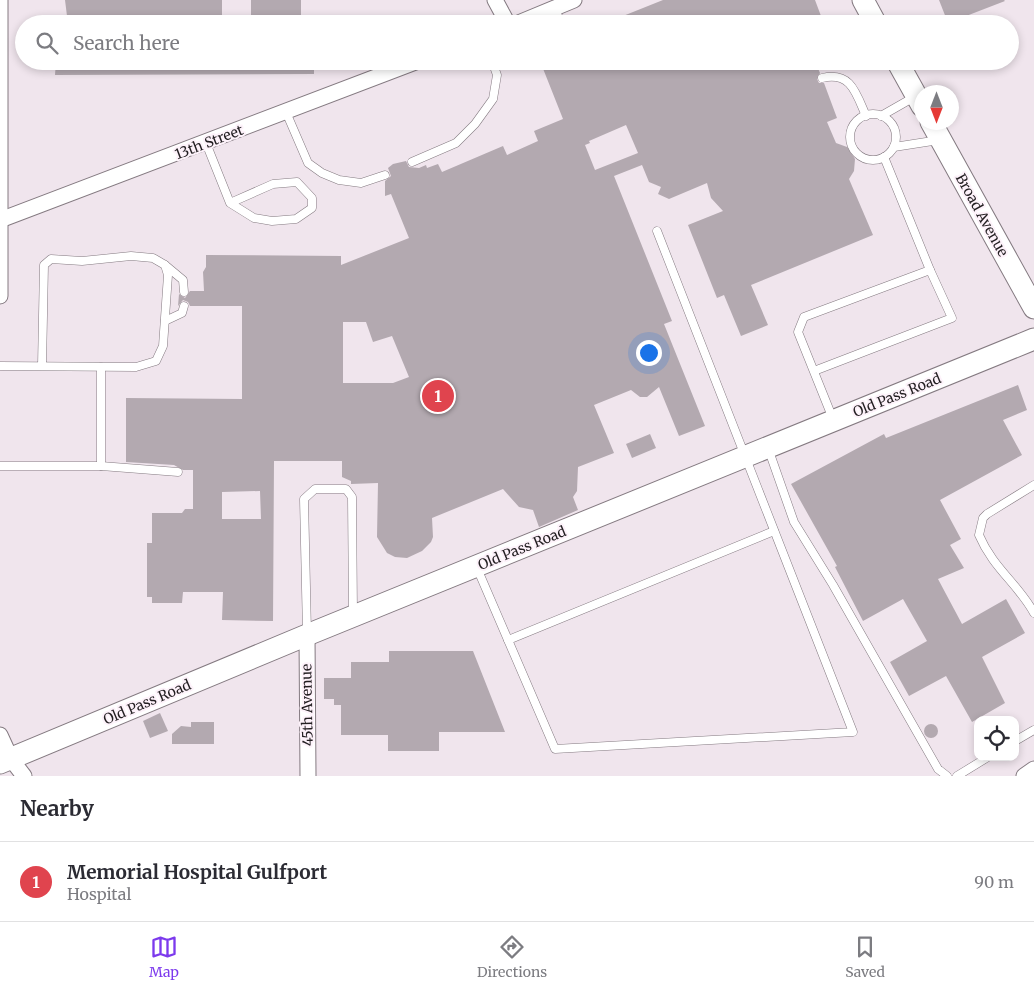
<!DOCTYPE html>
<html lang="en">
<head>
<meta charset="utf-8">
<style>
	:root { --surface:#fff; --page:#f2f2f3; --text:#2b2b33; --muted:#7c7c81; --line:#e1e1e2; --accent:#7c3aed }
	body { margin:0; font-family:Merriweather,serif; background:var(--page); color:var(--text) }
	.controls { position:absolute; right:15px; bottom:15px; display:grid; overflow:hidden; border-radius:10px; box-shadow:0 2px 8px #0003 }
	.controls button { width:45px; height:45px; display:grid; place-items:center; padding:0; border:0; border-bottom:1px solid var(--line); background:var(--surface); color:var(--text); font:25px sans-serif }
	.compass { position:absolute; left:914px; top:85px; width:45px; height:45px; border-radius:50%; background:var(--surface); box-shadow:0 2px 8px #0003; rotate:180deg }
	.you { position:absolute; left:648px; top:352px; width:18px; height:18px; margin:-12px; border:4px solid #fff; border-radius:50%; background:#1a73e8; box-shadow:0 0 0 8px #1a73e833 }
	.badge { display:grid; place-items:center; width:32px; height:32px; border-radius:50%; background:var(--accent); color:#fff; font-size:16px; font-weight:700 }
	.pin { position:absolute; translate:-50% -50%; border:2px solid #fff; box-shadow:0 1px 5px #0006 }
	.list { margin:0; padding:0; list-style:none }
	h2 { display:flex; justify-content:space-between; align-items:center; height:65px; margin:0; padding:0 20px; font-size:21px }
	h2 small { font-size:16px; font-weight:400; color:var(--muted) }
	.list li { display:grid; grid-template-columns:32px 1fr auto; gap:15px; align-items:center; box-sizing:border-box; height:80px; padding:0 20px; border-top:1px solid var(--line) }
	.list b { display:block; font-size:19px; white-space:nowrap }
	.list p { margin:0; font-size:16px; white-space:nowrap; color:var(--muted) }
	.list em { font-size:16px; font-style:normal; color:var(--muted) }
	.icon { flex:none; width:28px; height:28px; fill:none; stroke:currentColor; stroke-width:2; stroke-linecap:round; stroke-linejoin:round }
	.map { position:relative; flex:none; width:1034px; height:776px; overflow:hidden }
	.search { position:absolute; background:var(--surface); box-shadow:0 2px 8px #0003; left:15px; right:15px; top:15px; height:55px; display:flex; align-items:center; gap:12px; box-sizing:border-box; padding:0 18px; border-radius:28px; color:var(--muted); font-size:19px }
	.sheet { height:145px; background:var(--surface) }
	nav { display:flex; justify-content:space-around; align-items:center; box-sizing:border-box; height:70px; border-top:1px solid var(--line); background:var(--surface); font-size:14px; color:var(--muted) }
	nav a { display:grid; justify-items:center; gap:2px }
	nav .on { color:var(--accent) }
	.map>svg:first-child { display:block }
</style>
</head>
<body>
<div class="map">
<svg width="1034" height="776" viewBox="0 0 1034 776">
	<rect width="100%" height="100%" fill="#f0e5ed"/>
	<g fill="#b3a9b0" fill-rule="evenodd">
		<polygon points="65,0 222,0 222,24 68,24"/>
		<rect x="251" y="0" width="50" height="24"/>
		<polygon points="663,0 815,0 824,24 603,24"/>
		<polygon points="939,0 1004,0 1005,1 948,23"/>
		<polygon points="56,61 314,61 314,74 55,75"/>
		<path d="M540,61H815L820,73L817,79L819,83H824L837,118L827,122L836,143L847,147L855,159L854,171L849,179L873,235L751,285L768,325L741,336L724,295L717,298L688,225L723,211L711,198L707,183L669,199L658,194L661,187L649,182L642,165L614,176L672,321L664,324L705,426L679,436L659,387L647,397H640L631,390L594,405L614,453L578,467L577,491L573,497L578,510L539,527L533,510L519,507L503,489L432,518L433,537L431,542L422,551L407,558L395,557L387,553L377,537L378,483L351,484V481L342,477V461H274L273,621L222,620L223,592H183L182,603H152V597H147V543H152V513H182L185,509H193V470H183L174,465L126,462V398L242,399V306H190L188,302L183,300L178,306L179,294L185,298L190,291H204L203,272L206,267V255L341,256V265L409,238L391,194L385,196V181L391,176L388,168L393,164L406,161L409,167L419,168L426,165L427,168L438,164L442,172L503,146L507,155L538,141L534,131L563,119ZM626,125L638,153L595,170L585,145L590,143L589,141ZM343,322H366L373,342L392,336L409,377L393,383H343ZM260,491L261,519H222V492Z"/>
		<polygon points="1018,385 1027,410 1003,420 1022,455 940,500 961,539 950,545 964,568 938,579 962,624 1006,599 1025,633 982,657 1005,703 972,722 946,676 909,696 890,662 927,641 903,599 863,621 835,567 837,566 791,484 884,434 886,438"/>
		<polygon points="650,434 656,448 632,458 626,444"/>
		<polygon points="389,651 473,651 505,732 439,732 439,751 388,751 388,735 341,735 341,705 334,705 334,699 324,699 324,678 351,678 351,662 389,662"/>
		<polygon points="160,713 168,731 150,738 143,721"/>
		<polygon points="191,722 214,722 214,744 172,744 172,734 181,726 191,727"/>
		<circle cx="931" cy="731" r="7"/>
	</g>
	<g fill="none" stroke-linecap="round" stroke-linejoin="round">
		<defs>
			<g id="lane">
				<polyline points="554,8 562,24"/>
				<path d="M822,78C851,71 856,93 866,116"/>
				<polyline points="286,112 308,163 322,173 339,180 361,183 385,175"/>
				<circle cx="873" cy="137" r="23"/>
				<polyline points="881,116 916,96"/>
				<polyline points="206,143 230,203 254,218 272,221 296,219 312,208 312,198 297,182 273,184 230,203"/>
				<polyline points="894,147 939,140"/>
				<polyline points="884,157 930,270"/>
				<polyline points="412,162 456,143 475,124 493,99 497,75 492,61"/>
				<polyline points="165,265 183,280 184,292"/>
				<polyline points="165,321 182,313 184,306"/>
				<polyline points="0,366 136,367 156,361 163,346 168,275 165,265 153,258 131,256 82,261 51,259 44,265 42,366"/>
				<polyline points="814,371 952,318 930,270 804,317 798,332 833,419"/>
				<polyline points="768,448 794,522 833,585 938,769 947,776"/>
				<polyline points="0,466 101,466 101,367"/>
				<polyline points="101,466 178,472"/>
				<path d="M1034,485L987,514L983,518L979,535C993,568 1018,584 1034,613"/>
				<polyline points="477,568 555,749 853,732 657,231"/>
				<polyline points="307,632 304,499 315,489 346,489 352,497 353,614"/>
				<polyline points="508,640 774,531"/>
				<polyline points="1015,741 1034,730"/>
				<polyline points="957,776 988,757"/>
			</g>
			<g id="street">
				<polyline points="495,0 508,24"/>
				<polyline points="516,24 574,0"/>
				<polyline points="0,220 418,61"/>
				<polyline points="0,296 0,0"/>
				<polyline points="307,635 308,776"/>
				<polyline points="0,735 11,759 24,776"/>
				<polyline points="1024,776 1034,769"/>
			</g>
			<g id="secondary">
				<polyline points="863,0 876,24"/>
				<polyline points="897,61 922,106"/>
				<polyline points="931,122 1034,308"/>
				<polyline points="0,763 307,635 1034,339"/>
			</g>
		</defs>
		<use href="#lane" stroke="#847a81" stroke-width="9"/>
		<use href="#street" stroke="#847a81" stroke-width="17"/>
		<use href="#secondary" stroke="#847a81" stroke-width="23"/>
		<use href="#lane" stroke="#fff" stroke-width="8"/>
		<use href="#street" stroke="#fff" stroke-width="15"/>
		<use href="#secondary" stroke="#fff" stroke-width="21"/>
	</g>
	<g text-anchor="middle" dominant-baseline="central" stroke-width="4" stroke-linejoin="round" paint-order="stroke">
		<g font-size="14" fill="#221e21" stroke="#fdf2fa">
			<text transform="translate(209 142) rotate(-21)">13th Street</text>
			<text transform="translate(982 215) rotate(61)">Broad Avenue</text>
			<text transform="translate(897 395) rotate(-22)">Old Pass Road</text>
			<text transform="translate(522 548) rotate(-22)">Old Pass Road</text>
			<text transform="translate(147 702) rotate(-23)">Old Pass Road</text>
			<text transform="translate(307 705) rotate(-91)">45th Avenue</text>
		</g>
	</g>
</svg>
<div class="controls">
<button><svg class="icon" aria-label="locate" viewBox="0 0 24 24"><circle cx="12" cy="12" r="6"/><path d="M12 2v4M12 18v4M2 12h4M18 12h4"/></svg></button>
</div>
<svg class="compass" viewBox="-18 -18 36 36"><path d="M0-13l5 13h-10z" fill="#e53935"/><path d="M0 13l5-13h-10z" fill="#7c7c81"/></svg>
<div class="you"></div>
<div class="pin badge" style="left:438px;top:396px;background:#e0444e">1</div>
<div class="search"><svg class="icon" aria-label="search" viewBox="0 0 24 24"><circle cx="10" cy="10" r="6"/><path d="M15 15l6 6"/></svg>Search here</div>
</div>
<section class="sheet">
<h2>Nearby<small></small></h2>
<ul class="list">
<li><span class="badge" style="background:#e0444e">1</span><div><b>Memorial Hospital Gulfport</b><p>Hospital</p></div><em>90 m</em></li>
</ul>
</section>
<nav>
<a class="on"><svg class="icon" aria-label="map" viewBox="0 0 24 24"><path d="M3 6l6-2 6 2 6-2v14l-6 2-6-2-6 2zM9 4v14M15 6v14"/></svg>Map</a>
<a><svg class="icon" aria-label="directions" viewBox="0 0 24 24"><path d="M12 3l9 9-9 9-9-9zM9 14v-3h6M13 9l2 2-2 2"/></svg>Directions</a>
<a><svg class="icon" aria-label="saved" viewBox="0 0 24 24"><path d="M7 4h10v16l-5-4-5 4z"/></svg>Saved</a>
</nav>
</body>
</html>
